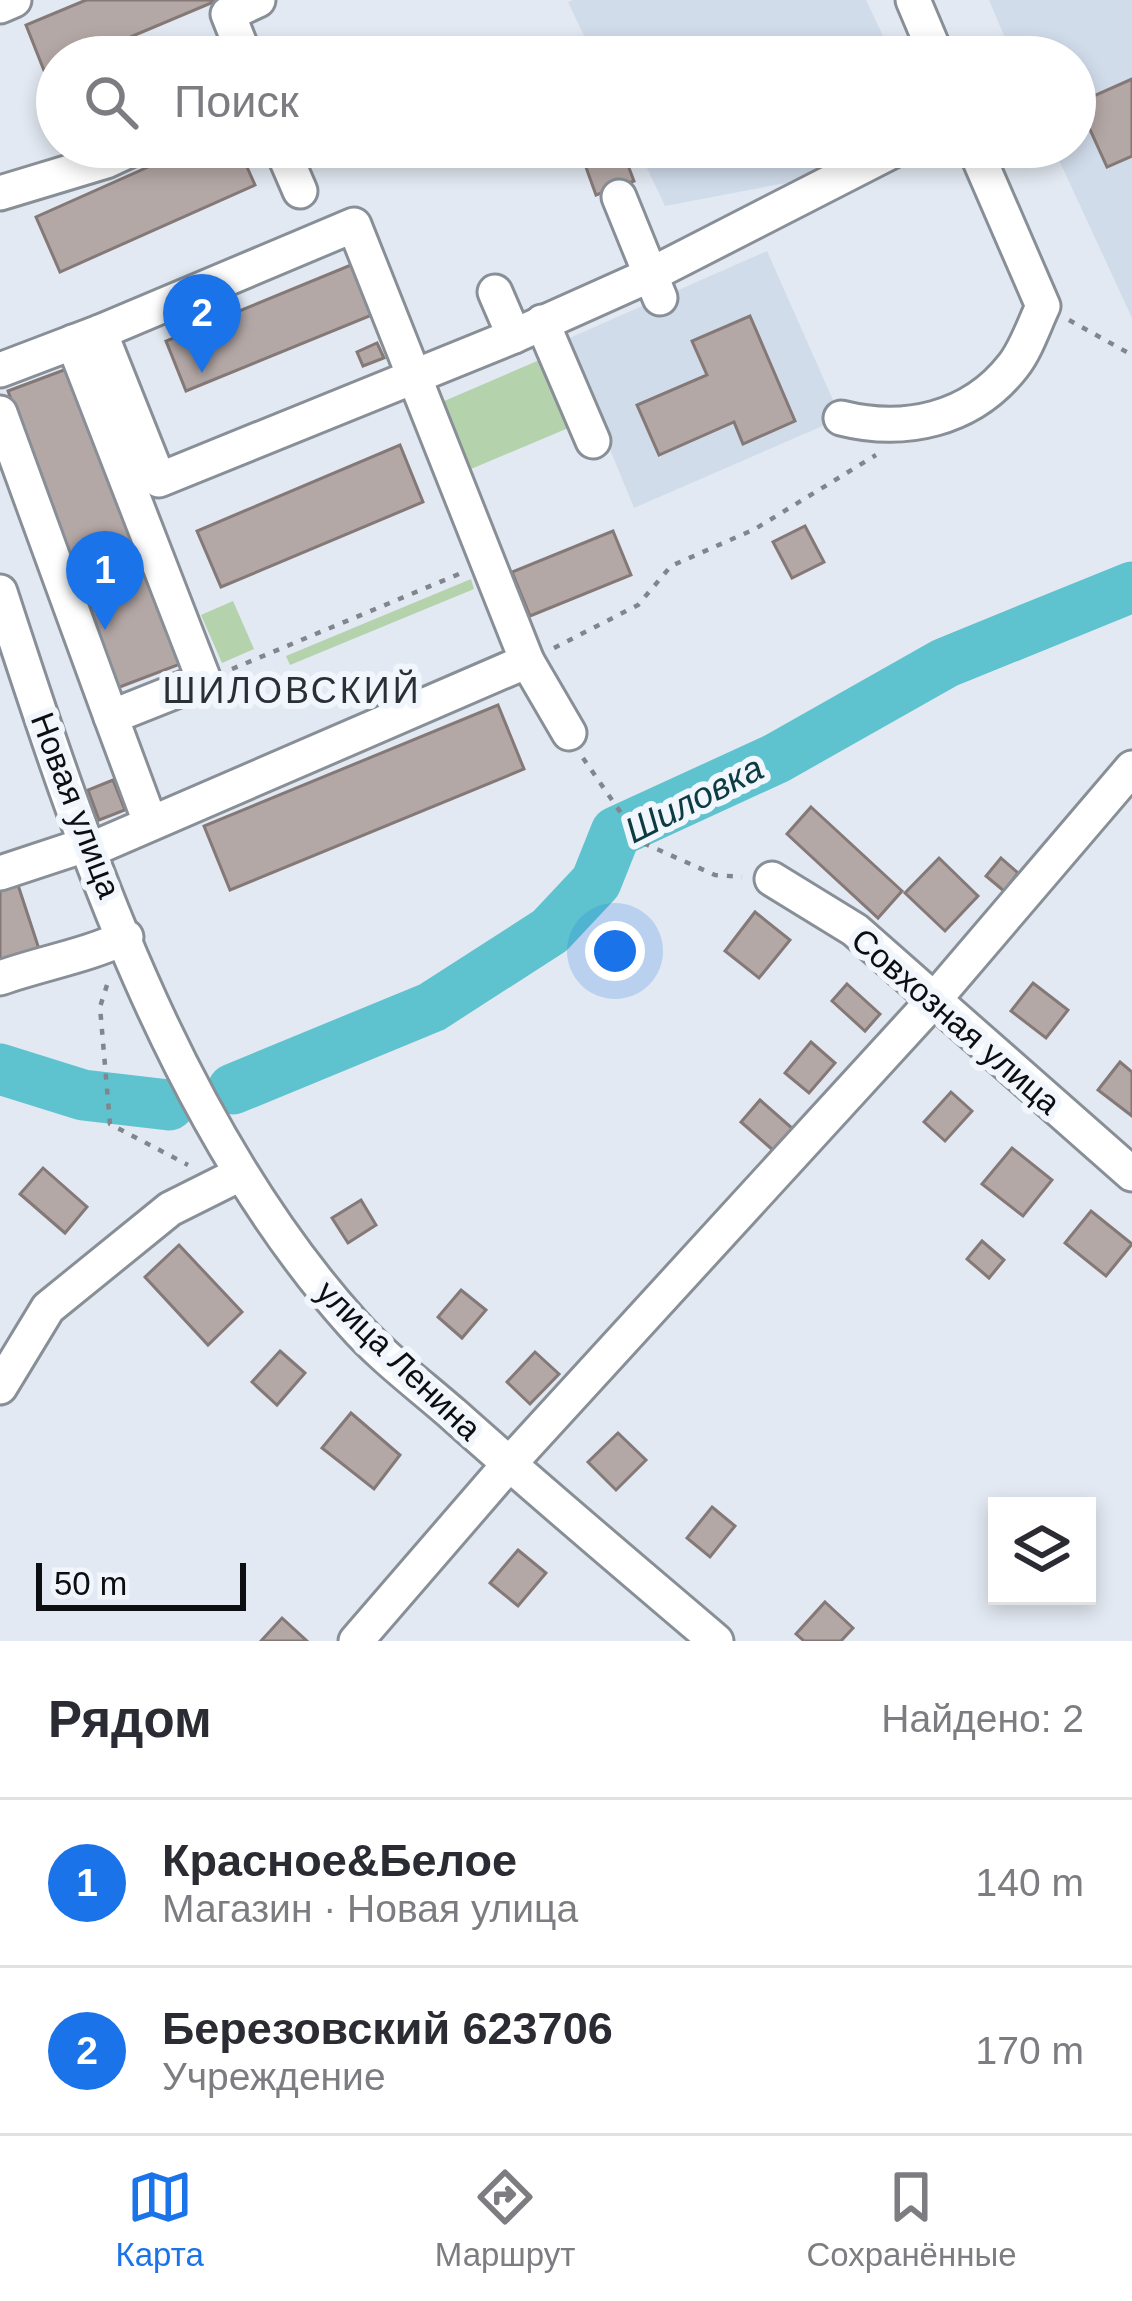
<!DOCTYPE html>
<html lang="ru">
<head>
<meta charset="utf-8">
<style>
	:root { --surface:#fff; --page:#f7f7f7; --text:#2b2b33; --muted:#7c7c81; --line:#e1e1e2; --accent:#1a73e8 }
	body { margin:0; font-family:Helvetica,sans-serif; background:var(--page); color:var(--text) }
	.controls { position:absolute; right:36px; bottom:36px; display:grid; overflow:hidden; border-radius:0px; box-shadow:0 6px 18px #0003 }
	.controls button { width:108px; height:108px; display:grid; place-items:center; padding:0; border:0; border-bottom:3px solid var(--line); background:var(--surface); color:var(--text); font:60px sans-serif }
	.scale { position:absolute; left:36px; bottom:30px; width:210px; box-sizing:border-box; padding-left:12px; border:6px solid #0c0e11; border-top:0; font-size:33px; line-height:42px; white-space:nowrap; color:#0c0e11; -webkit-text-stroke:9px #f1f6fd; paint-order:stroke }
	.you { position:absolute; left:615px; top:951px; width:42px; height:42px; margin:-30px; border:9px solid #fff; border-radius:50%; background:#1a73e8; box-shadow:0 0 0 18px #1a73e833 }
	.badge { display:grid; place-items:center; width:78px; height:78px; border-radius:50%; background:var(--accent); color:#fff; font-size:39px; font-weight:700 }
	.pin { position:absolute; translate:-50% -99px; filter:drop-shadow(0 3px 6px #0008) }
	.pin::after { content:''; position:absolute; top:63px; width:42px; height:36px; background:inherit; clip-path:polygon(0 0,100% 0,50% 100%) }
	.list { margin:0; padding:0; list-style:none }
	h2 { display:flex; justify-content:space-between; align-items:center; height:156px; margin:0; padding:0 48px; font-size:51px }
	h2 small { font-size:39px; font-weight:400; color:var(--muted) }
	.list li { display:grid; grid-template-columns:78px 1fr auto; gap:36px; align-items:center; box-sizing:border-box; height:168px; padding:0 48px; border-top:3px solid var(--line) }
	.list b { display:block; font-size:45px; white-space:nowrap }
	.list p { margin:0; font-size:39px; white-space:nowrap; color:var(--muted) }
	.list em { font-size:39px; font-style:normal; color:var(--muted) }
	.icon { flex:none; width:66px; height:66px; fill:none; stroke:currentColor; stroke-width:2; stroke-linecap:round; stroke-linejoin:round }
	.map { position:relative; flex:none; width:1132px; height:1641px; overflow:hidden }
	.search { position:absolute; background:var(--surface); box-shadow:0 6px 18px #0003; left:36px; right:36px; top:36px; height:132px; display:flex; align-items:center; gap:30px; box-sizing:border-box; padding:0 42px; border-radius:66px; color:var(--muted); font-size:45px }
	.sheet { height:492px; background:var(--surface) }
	nav { display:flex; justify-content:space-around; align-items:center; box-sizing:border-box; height:168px; border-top:3px solid var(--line); background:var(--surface); font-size:33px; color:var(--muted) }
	nav a { display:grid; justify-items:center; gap:6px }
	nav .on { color:var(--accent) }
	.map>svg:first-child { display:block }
</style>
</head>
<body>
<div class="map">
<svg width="1132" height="1641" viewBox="0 0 1132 1641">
	<rect width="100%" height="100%" fill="#e2e9f2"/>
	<g fill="#d1dceb">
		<polygon points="573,0 866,0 893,57 594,57 568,2"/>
		<polygon points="989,0 1132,0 1132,318 1053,147 1075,147 1075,57 1013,57"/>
		<polygon points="637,147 860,147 786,183 665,206"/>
		<polygon points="767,251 841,418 634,508 565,340"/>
	</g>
	<g fill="#b4d3ac">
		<polygon points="544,358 573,426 471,469 442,402"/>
		<polygon points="471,579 474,589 290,665 286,656"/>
		<polygon points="233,601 254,649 222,663 201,615"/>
	</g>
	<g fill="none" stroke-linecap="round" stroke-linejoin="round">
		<g stroke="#5ec3ce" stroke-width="51">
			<polyline points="0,1069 83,1095 169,1105"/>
			<polyline points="233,1089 432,1007 550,931 596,882 616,832 777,758 945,663 1132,587"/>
		</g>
	</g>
	<g fill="#b4a8a6" stroke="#847977" stroke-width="3">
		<polygon points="86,0 218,0 83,57 57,57 57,68 45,73 26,25"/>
		<polygon points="1132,79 1132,156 1107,167 1078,103"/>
		<polygon points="193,147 238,147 255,185 60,272 36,217"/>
		<polygon points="615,147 621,147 634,181 596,195 583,159"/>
		<polygon points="351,265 372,315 186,391 166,341"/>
		<polygon points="750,316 795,421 743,444 734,422 659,455 637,405 707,375 692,341"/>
		<polygon points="377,343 384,358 363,366 357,352"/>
		<polygon points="72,367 183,663 117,688 8,391"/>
		<polygon points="400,445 423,502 221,587 197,531"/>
		<polygon points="805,526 824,562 792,578 773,542"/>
		<polygon points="613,531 631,575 530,616 512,572"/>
		<polygon points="498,705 524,769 230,890 204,826"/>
		<polygon points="113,780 125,810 99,820 88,790"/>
		<polygon points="811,807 902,891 878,918 787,834"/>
		<polygon points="939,858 978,896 945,931 905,893"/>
		<polygon points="1001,858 1018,873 1004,891 986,876"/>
		<polygon points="18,885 40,952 0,965 0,891"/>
		<polygon points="755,912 790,940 759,978 725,951"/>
		<polygon points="1033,983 1068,1010 1046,1038 1011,1011"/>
		<polygon points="847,984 880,1014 865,1031 832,1001"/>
		<polygon points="811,1042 835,1063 809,1093 785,1073"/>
		<polygon points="1120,1062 1132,1072 1132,1116 1098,1090"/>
		<polygon points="951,1092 972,1111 945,1141 924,1122"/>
		<polygon points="760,1100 793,1129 774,1151 741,1122"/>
		<polygon points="1012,1148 1052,1180 1023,1216 982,1184"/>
		<polygon points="43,1168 87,1207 65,1233 20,1194"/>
		<polygon points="361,1200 376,1225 348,1243 332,1218"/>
		<polygon points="1091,1211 1132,1244 1106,1276 1065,1243"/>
		<polygon points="982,1241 1004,1260 989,1278 967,1259"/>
		<polygon points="179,1245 242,1312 208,1345 145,1277"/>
		<polygon points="461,1290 486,1310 462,1338 438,1317"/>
		<polygon points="280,1351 305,1373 277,1405 252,1382"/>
		<polygon points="535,1352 559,1374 530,1404 507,1382"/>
		<polygon points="351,1413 400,1455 374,1489 322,1448"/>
		<polygon points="618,1433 646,1460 616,1490 588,1462"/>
		<polygon points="712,1507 735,1526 710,1557 687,1538"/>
		<polygon points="518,1550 546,1573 518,1606 490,1583"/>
		<polygon points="825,1602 853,1628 841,1641 804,1641 796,1634"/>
		<polygon points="282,1618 307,1641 261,1641"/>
	</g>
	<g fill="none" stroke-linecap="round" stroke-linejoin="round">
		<defs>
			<g id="minor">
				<polyline points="913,0 937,57"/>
				<polyline points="0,6 14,0"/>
				<polyline points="245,57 228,14 258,0"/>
				<polyline points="281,147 300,191"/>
				<polyline points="0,193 106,161 136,147"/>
				<polyline points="619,197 660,298"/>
				<polyline points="495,292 514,336"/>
				<polyline points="542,322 593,441"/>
				<polyline points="100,332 354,225 527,661 569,733"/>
				<polyline points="73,342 204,680 111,717 150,822"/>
				<polyline points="0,370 100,332 159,480 514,336 650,275 900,147"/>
				<polyline points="0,413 111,717"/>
				<path d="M841,418C904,434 971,420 1013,366C1026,350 1034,325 1043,306L974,147"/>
				<path d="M0,592C82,844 173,1123 353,1324C382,1357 421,1386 454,1415C540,1492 628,1566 716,1641"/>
				<polyline points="90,850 527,661"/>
				<polyline points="0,873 88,844"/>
				<polyline points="772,879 855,930 1132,1174"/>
				<path d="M0,978C42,963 86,956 126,937"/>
				<polyline points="0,1387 48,1308 170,1209 240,1174"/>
				<polyline points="356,1641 509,1464 933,1001 1132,768"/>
			</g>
		</defs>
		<use href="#minor" stroke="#898f97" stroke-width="39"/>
		<g stroke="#81868c" stroke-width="4.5" stroke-dasharray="6 9" stroke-linecap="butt">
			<polyline points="1069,320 1132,355"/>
			<polyline points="554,648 638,605 671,566 755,529 876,455"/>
			<polyline points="232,669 459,574"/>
			<polyline points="583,758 641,842 715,875 742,877"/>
			<polyline points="107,985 100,1007 110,1124 188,1165"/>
		</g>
		<use href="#minor" stroke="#fff" stroke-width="33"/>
	</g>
	<g text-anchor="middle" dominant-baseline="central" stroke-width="12" stroke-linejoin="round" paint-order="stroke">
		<g font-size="33" fill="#0c0e11" stroke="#f1f6fd">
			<text transform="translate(76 805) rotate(69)">Новая улица</text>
			<text transform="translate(956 1021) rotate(41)">Совхозная улица</text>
			<text transform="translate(399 1360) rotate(44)">улица Ленина</text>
		</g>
		<g font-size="36" letter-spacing="3" fill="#2a2f35" stroke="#f1f6fd">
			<text x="292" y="690">ШИЛОВСКИЙ</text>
		</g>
		<g font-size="36" font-style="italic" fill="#0c3c41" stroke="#f1f6fd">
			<text transform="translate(694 799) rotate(-27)">Шиловка</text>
		</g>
	</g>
</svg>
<div class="controls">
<button><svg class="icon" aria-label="layers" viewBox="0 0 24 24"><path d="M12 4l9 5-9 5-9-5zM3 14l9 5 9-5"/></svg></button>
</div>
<div class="scale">50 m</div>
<div class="you"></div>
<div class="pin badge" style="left:105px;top:630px">1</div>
<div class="pin badge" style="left:202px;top:373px">2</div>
<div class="search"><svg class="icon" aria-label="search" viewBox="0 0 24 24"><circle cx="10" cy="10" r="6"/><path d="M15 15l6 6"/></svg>Поиск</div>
</div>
<section class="sheet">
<h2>Рядом<small>Найдено: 2</small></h2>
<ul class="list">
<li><span class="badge">1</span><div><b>Красное&amp;Белое</b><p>Магазин · Новая улица</p></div><em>140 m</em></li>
<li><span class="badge">2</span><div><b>Березовский 623706</b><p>Учреждение</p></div><em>170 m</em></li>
</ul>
</section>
<nav>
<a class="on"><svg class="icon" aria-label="map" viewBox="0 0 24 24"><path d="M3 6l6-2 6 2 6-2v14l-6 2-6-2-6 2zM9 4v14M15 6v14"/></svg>Карта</a>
<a><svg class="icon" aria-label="directions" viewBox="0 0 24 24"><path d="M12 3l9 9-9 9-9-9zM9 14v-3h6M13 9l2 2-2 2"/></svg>Маршрут</a>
<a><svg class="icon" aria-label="saved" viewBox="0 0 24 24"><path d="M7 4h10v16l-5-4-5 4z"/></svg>Сохранённые</a>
</nav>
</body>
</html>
